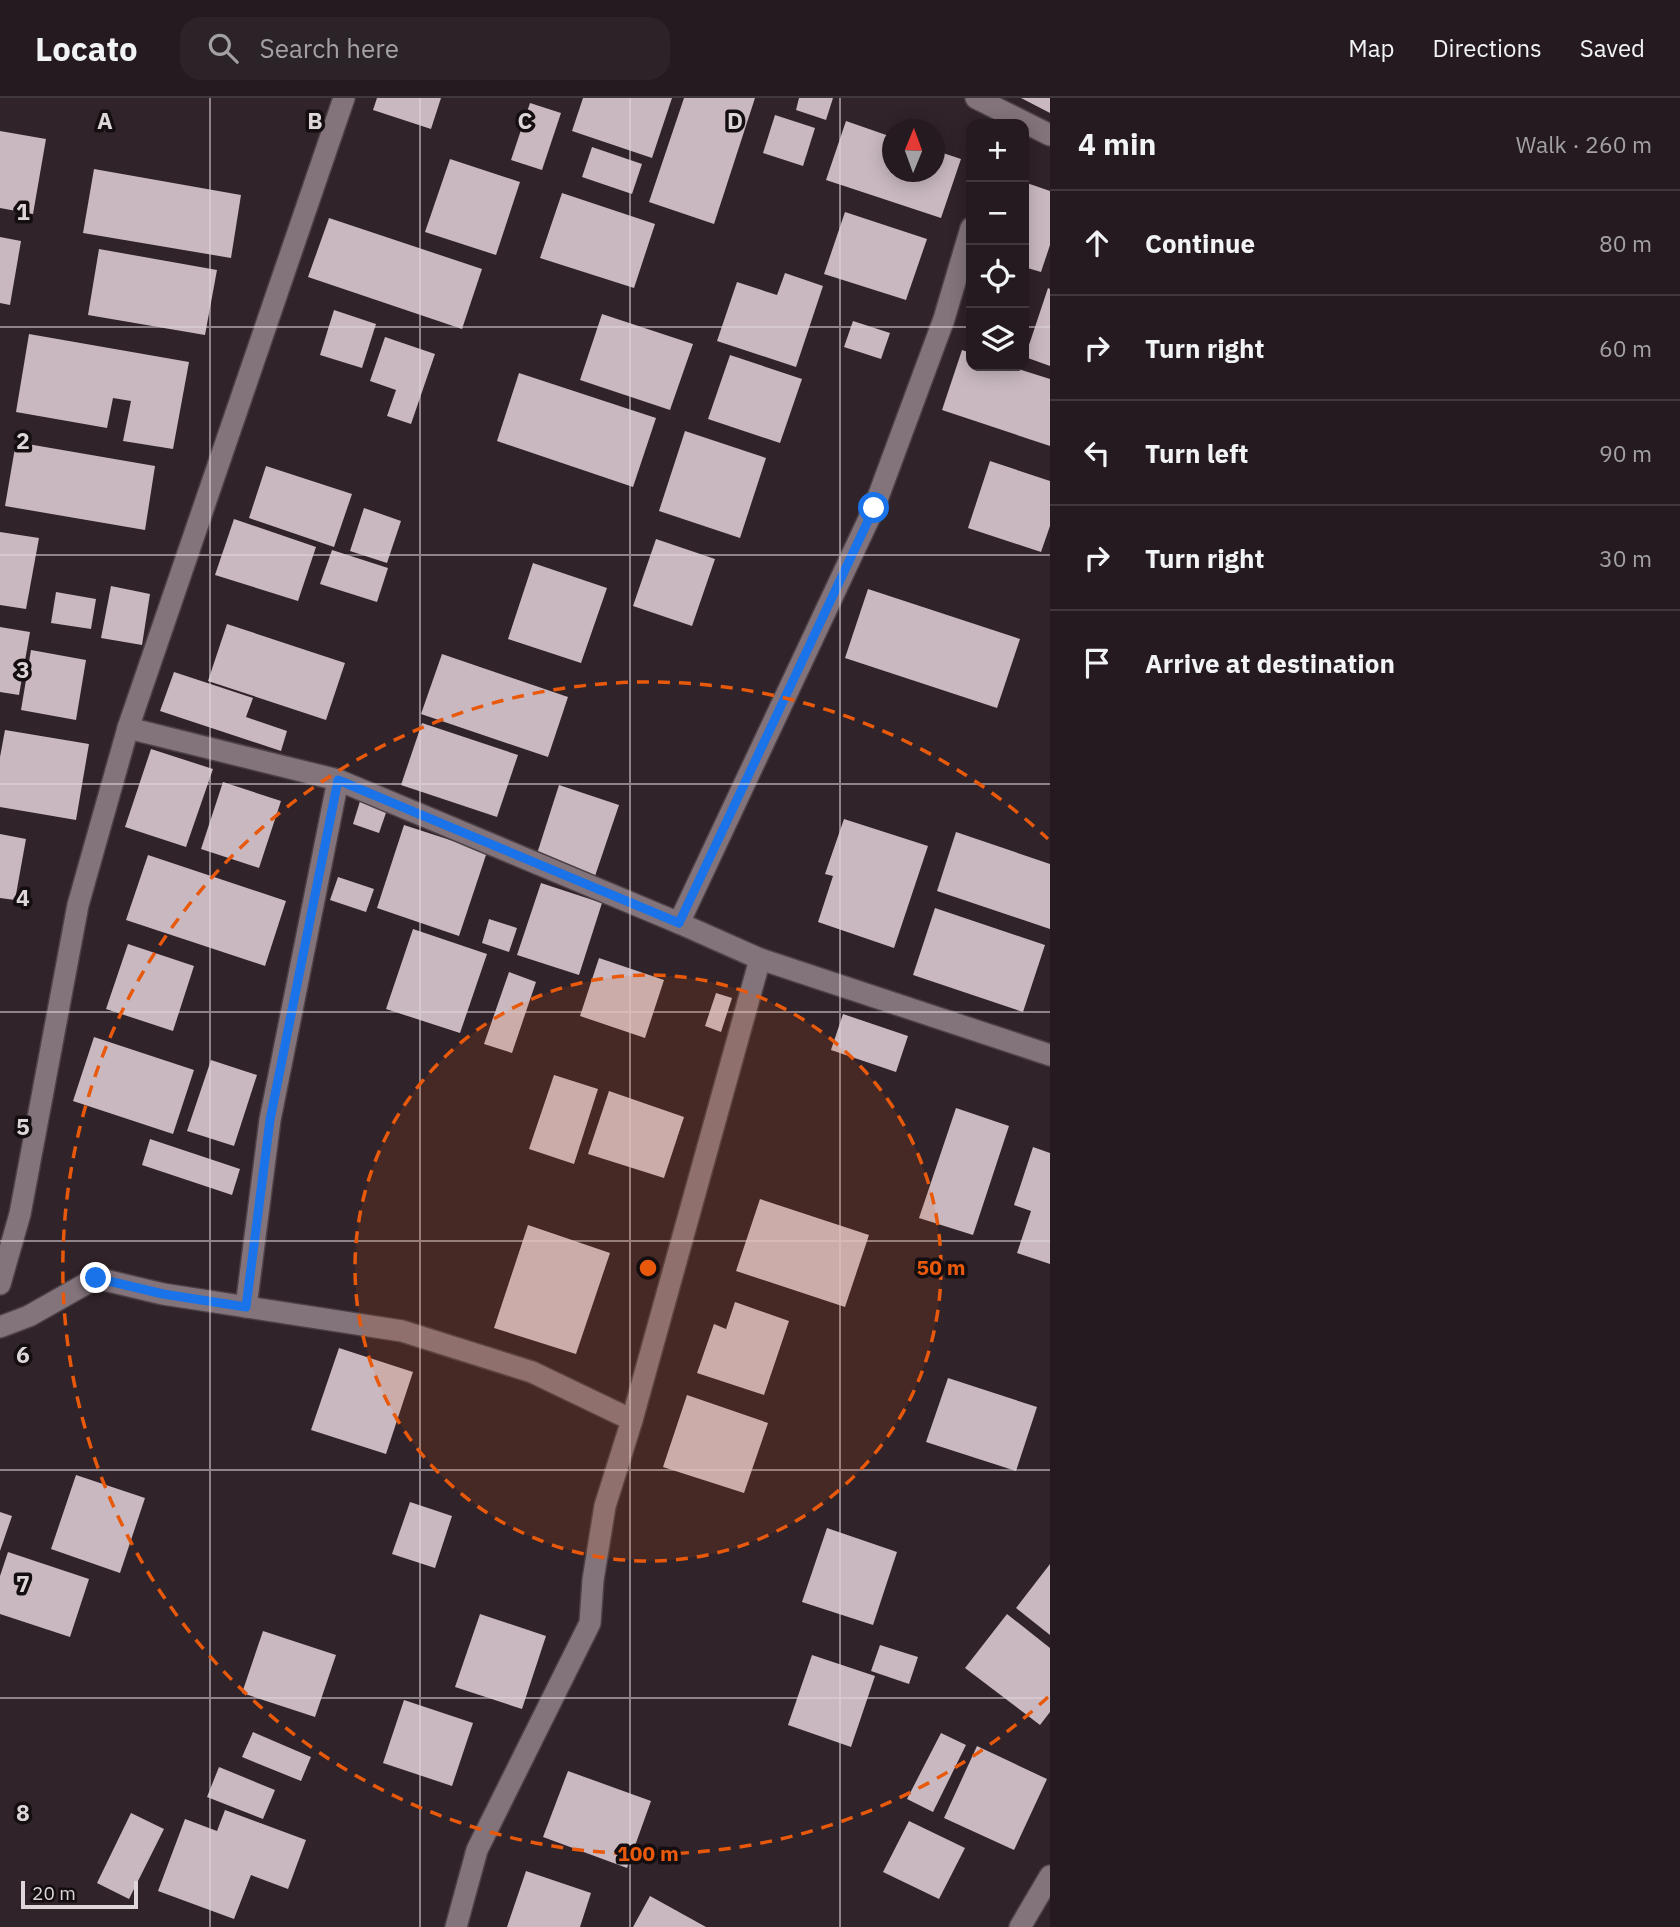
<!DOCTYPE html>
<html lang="en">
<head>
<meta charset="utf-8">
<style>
	:root { --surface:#241a1f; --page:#2c2328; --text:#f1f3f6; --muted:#a3a1a4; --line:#41383d }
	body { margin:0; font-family:"IBM Plex Sans",sans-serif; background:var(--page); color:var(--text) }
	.controls { position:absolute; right:21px; top:21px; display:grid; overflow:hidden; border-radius:14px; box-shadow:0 4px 18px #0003 }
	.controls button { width:63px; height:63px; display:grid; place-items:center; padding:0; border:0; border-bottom:2px solid var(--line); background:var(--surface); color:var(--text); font:35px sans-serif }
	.compass { position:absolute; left:882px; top:21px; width:63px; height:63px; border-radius:50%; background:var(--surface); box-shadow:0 4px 18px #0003; rotate:1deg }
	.scale { position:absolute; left:21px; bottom:18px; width:117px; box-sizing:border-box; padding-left:7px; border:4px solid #dfd6da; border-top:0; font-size:19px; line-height:24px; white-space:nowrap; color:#dfd6da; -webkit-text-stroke:5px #140e11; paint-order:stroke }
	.stop { position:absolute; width:21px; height:21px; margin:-16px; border:5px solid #1a73e8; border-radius:50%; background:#fff }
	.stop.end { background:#1a73e8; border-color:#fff; box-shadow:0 2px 7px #0008 }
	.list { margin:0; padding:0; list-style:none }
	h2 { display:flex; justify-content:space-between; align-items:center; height:91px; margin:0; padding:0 28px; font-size:30px }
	h2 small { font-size:23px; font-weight:400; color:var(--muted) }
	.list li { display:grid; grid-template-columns:46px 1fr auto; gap:21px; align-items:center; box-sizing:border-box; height:105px; padding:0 28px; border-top:2px solid var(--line) }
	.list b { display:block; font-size:26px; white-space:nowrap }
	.list em { font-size:23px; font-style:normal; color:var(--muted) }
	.icon { flex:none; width:38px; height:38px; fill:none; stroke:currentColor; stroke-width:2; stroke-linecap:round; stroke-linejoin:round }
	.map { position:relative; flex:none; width:1050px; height:1829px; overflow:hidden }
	header { display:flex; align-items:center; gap:42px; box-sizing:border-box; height:98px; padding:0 35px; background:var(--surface); border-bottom:2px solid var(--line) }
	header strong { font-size:33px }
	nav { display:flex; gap:38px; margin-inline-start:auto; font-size:24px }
	.search { width:490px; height:63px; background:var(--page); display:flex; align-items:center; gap:18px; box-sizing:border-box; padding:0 24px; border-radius:21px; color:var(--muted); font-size:26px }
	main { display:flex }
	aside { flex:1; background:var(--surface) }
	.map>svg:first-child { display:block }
</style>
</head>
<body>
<header>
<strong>Locato</strong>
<div class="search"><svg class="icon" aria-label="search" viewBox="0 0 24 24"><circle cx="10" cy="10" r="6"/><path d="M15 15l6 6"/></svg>Search here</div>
<nav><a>Map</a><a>Directions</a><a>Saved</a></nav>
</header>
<main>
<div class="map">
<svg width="1050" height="1829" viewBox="0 0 1050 1829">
	<rect width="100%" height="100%" fill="#302329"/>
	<g fill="#c9b8c0">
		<polygon points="377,0 441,0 431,31 373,12"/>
		<polygon points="583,0 672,0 652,60 572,33"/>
		<polygon points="684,0 755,0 714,126 649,104"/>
		<polygon points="799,0 833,0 826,22 796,12"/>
		<polygon points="1021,0 1050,0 1050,15"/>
		<polygon points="530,5 561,15 542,72 511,62"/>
		<polygon points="775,17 815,30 803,68 763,55"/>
		<polygon points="846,23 892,39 892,74 934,74 934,52 961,61 941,120 826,82"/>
		<polygon points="0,33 46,41 33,116 0,110"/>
		<polygon points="592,49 642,66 632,96 582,79"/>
		<polygon points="450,61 520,84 496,157 425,134"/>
		<polygon points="94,71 241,97 231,160 83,135"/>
		<polygon points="1024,84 1050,93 1050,147 1041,174 1024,169"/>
		<polygon points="562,95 655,126 634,190 540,160"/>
		<polygon points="845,114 927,141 906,202 824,176"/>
		<polygon points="329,120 482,171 462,231 308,179"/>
		<polygon points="0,139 21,143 10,207 0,205"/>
		<polygon points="99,151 217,172 205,237 88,217"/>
		<polygon points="785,175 823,188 796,269 717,243 737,184 777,197"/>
		<polygon points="1048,190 1050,191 1050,268 1025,259"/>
		<polygon points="334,212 376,226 362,270 320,257"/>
		<polygon points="602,216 693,246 670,312 580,282"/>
		<polygon points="853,223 890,235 881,261 844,249"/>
		<polygon points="29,236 189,264 173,351 123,343 131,303 113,300 107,330 16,314"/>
		<polygon points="385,239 435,256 411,326 387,318 396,292 370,283"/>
		<polygon points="962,252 971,255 971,268 1009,268 1050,281 1050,348 942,312"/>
		<polygon points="730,257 802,281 780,345 708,321"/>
		<polygon points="519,275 656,320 633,389 497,343"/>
		<polygon points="685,333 766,360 740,440 659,413"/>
		<polygon points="16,344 155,368 145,432 5,408"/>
		<polygon points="990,363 1050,383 1050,428 1041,454 968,430"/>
		<polygon points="266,368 352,396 334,449 249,420"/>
		<polygon points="364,410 401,423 387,465 350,453"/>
		<polygon points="234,421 316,449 298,503 215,477"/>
		<polygon points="0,434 39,440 26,511 0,507"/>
		<polygon points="656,441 715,461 692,528 633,508"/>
		<polygon points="332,452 388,470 377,504 320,486"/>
		<polygon points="533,465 607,490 581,565 508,541"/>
		<polygon points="111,488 150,496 142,547 101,540"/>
		<polygon points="868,491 1020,541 997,610 845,560"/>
		<polygon points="56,494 96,501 91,531 51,525"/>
		<polygon points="227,526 345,565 326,622 208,583"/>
		<polygon points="0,529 30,534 19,597 0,594"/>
		<polygon points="31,552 86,562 76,622 21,612"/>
		<polygon points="442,556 568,599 548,659 421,616"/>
		<polygon points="174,574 253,600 246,619 287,633 281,653 160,613"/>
		<polygon points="422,625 518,657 497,719 401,687"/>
		<polygon points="5,632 89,646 76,722 0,709 0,659"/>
		<polygon points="151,651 213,671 186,749 125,729"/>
		<polygon points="223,684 281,703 259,770 201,751"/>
		<polygon points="559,687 619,707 594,781 535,762"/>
		<polygon points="361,700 388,709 379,735 353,726"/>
		<polygon points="844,721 928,748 894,850 818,824 833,778 825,776"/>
		<polygon points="404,727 487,754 459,838 377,810"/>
		<polygon points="956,734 1050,766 1050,831 937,793"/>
		<polygon points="0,736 26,741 15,802 0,800"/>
		<polygon points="148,757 286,803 265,868 126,822"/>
		<polygon points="338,779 374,791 366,814 330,802"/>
		<polygon points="541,785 602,805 579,877 517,857"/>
		<polygon points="935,810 1045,847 1023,914 913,877"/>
		<polygon points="489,821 517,830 509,854 482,845"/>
		<polygon points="413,831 487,856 460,935 386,911"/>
		<polygon points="128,846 194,868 173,933 106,911"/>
		<polygon points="599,860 664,882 645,940 580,918"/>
		<polygon points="509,874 536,884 512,955 484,946"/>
		<polygon points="716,895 732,900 721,934 705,928"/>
		<polygon points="843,916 908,938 896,974 831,952"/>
		<polygon points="94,939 194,972 173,1036 73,1003"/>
		<polygon points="211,962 257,977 234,1048 187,1033"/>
		<polygon points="554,977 598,991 574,1066 529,1051"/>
		<polygon points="609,993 684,1019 664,1080 588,1056"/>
		<polygon points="956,1010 1009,1028 973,1137 919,1120"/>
		<polygon points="150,1041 240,1071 232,1097 142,1067"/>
		<polygon points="1033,1049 1050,1055 1050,1166 1017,1155 1031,1113 1014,1107"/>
		<polygon points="760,1101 869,1137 845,1209 736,1173"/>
		<polygon points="528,1127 610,1155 576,1256 494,1230"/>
		<polygon points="735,1204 789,1223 764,1297 697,1275 714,1226 726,1231"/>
		<polygon points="339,1250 413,1274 386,1356 311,1332"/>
		<polygon points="948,1280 1037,1309 1016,1373 926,1344"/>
		<polygon points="687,1297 768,1325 744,1395 663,1369"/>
		<polygon points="76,1377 145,1400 120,1475 51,1451"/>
		<polygon points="410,1404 452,1418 435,1470 392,1456"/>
		<polygon points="0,1414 12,1418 0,1453"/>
		<polygon points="827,1430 897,1454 873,1527 802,1504"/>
		<polygon points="8,1454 89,1481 70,1539 0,1516 0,1478"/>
		<polygon points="1050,1466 1050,1537 1016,1510"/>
		<polygon points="480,1516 546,1538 522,1611 455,1589"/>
		<polygon points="1007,1516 1050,1550 1050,1614 1040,1627 965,1570"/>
		<polygon points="263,1533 336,1557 315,1619 242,1595"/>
		<polygon points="880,1547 918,1559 909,1586 871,1573"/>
		<polygon points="812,1557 875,1578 851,1649 788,1627"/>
		<polygon points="404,1602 473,1625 452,1688 383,1665"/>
		<polygon points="253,1634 311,1659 301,1683 242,1659"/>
		<polygon points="941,1635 966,1647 933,1714 907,1701"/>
		<polygon points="977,1648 1047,1681 1014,1752 944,1720"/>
		<polygon points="219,1669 275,1692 263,1721 207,1699"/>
		<polygon points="568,1673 651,1703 627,1770 543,1739"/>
		<polygon points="225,1712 306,1742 288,1791 251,1777 234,1821 158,1793 185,1721 217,1733"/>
		<polygon points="131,1715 164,1731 129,1801 97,1785"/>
		<polygon points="909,1723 965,1750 939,1801 883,1774"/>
		<polygon points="526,1773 591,1795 580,1829 507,1829"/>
		<polygon points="650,1798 706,1829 633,1829"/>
	</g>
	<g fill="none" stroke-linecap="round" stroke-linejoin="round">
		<defs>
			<g id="minor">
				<polyline points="976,0 1050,37"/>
				<polyline points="971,130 944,221 874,410 679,825 760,861 1050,957"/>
				<polyline points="128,630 338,682 679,825"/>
				<polyline points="0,1186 20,1116 78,807 128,630 344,0"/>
				<polyline points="246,1209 270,1022 338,682"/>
				<polyline points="0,1229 29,1218 96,1180 163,1196 402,1233 532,1274 632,1322"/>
				<polyline points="456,1829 477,1752 590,1525 593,1482 605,1408 632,1322 760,861"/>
				<polyline points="1020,1829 1050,1778"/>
			</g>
		</defs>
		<use href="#minor" stroke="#4c4146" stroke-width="24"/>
		<use href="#minor" stroke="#83737b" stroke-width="21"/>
	</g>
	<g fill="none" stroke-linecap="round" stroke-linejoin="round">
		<polyline stroke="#1a73e8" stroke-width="9" points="96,1180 163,1196 246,1209 270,1022 338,682 679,825 874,410"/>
	</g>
	<path fill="none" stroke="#dfd6da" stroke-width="2" stroke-opacity="0.55" d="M210,0V1829M420,0V1829M630,0V1829M840,0V1829M0,229H971M1024,229H1050M0,457H1050M0,686H1050M0,914H1050M0,1143H1050M0,1372H1050M0,1600H1050"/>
	<circle cx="648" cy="1170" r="293" fill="#e8590c" fill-opacity=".12"/>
	<g fill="none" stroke="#e8590c" stroke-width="3.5" stroke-dasharray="12 9">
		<circle cx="648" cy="1170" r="293"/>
		<path d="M1048 1599A586 586 0 1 1 1048 741"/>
	</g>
	<g font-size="23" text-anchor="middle" font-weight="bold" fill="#dfd6da" stroke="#140e11" stroke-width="7" stroke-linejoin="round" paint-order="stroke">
		<text x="105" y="31">A</text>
		<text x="315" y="31">B</text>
		<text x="525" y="31">C</text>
		<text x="735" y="31">D</text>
		<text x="23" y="122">1</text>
		<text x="23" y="351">2</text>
		<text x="23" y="580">3</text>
		<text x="23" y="808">4</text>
		<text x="23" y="1037">5</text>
		<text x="23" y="1265">6</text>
		<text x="23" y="1494">7</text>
		<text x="23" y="1723">8</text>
	</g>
	<circle cx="648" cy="1170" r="10" fill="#e8590c" stroke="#140e11" stroke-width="3.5"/>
	<g font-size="21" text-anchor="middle" font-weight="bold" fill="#e8590c" stroke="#140e11" stroke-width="7" stroke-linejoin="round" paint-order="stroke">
		<text x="941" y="1177">50 m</text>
		<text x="648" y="1763">100 m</text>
	</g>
</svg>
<div class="controls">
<button>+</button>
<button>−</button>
<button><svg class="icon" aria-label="locate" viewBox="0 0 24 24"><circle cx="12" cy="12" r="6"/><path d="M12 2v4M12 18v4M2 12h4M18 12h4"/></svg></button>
<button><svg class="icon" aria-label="layers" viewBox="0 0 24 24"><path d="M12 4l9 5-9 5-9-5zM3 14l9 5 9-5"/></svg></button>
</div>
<svg class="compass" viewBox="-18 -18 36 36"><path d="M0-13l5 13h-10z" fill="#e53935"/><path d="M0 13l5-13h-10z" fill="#a3a1a4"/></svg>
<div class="scale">20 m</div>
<div class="stop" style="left:874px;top:410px"></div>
<div class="stop end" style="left:96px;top:1180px"></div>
</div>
<aside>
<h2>4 min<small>Walk · 260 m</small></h2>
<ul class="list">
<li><svg class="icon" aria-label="ahead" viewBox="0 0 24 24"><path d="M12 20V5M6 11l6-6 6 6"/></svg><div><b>Continue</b></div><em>80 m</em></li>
<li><svg class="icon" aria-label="right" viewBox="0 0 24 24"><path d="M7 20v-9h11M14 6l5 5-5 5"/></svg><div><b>Turn right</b></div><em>60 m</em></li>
<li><svg class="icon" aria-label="left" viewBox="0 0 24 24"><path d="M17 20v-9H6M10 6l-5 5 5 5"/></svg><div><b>Turn left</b></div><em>90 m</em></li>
<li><svg class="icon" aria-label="right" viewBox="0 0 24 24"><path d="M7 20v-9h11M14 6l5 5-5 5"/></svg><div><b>Turn right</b></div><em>30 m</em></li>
<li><svg class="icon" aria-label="arrive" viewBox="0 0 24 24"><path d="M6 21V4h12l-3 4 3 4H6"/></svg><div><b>Arrive at destination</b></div></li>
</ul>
</aside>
</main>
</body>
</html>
